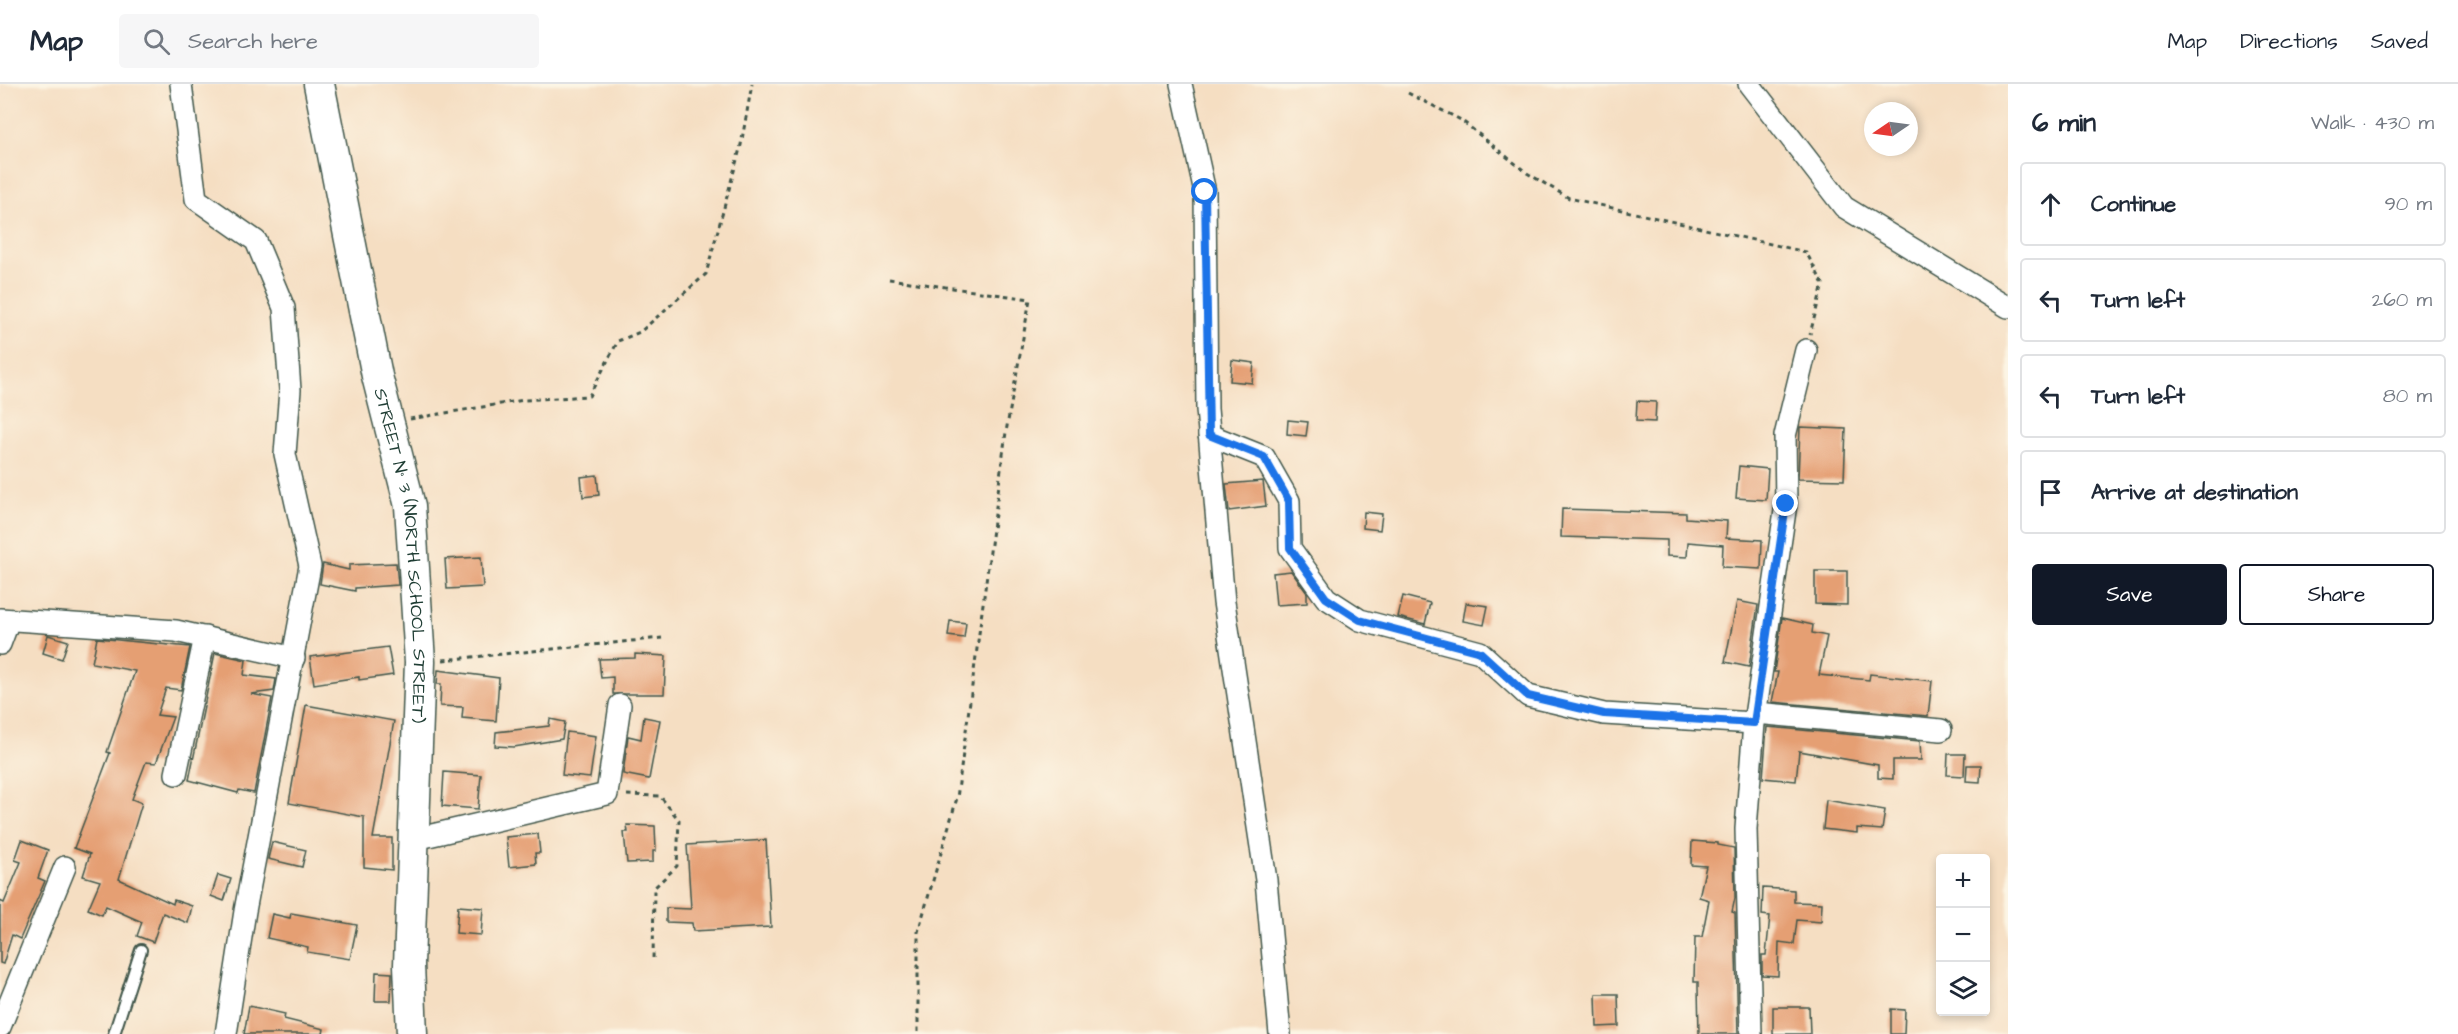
<!DOCTYPE html>
<html lang="en">
<head>
<meta charset="utf-8">
<style>
	:root { --surface:#fff; --page:#f6f6f7; --text:#1f2937; --muted:#747a83; --line:#e0e1e3; --accent:#111827 }
	body { margin:0; font-family:"Architects Daughter",sans-serif; background:var(--page); color:var(--text) }
	.controls { position:absolute; right:18px; bottom:18px; display:grid; overflow:hidden; border-radius:6px; box-shadow:0 3px 9px #0003 }
	.controls button { width:54px; height:54px; display:grid; place-items:center; padding:0; border:0; border-bottom:2px solid var(--line); background:var(--surface); color:var(--text); font:30px sans-serif }
	.compass { position:absolute; left:1864px; top:18px; width:54px; height:54px; border-radius:50%; background:var(--surface); box-shadow:0 3px 9px #0003; rotate:257deg }
	.stop { position:absolute; width:18px; height:18px; margin:-14px; border:4px solid #1a73e8; border-radius:50%; background:#fff }
	.stop.end { background:#1a73e8; border-color:#fff; box-shadow:0 2px 6px #0008 }
	.list { margin:0; padding:0; list-style:none }
	h2 { display:flex; justify-content:space-between; align-items:center; height:78px; margin:0; padding:0 24px; font-size:26px }
	h2 small { font-size:20px; font-weight:400; color:var(--muted) }
	.list li { display:grid; grid-template-columns:39px 1fr auto; gap:18px; align-items:center; box-sizing:border-box; height:84px; margin:0 12px 12px; padding:0 12px; border:2px solid var(--line); border-radius:6px }
	.list b { display:block; font-size:22px; white-space:nowrap }
	.list em { font-size:20px; font-style:normal; color:var(--muted) }
	.actions { display:flex; gap:12px; padding:18px 24px }
	.actions a { flex:1; padding:14px 0; border:2px solid var(--accent); border-radius:6px; text-align:center; font-size:21px; color:var(--accent) }
	.actions .main { background:var(--accent); color:#fff }
	.icon { flex:none; width:33px; height:33px; fill:none; stroke:currentColor; stroke-width:2; stroke-linecap:round; stroke-linejoin:round }
	.map { position:relative; flex:none; width:2008px; height:950px; overflow:hidden }
	header { display:flex; align-items:center; gap:36px; box-sizing:border-box; height:84px; padding:0 30px; background:var(--surface); border-bottom:2px solid var(--line) }
	header strong { font-size:28px }
	nav { display:flex; gap:33px; margin-inline-start:auto; font-size:21px }
	.search { width:420px; height:54px; background:var(--page); display:flex; align-items:center; gap:15px; box-sizing:border-box; padding:0 21px; border-radius:6px; color:var(--muted); font-size:22px }
	main { display:flex }
	aside { flex:1; background:var(--surface) }
	.map>svg:first-child { display:block }
</style>
</head>
<body>
<header>
<strong>Map</strong>
<div class="search"><svg class="icon" aria-label="search" viewBox="0 0 24 24"><circle cx="10" cy="10" r="6"/><path d="M15 15l6 6"/></svg>Search here</div>
<nav><a>Map</a><a>Directions</a><a>Saved</a></nav>
</header>
<main>
<div class="map">
<svg width="2008" height="950" viewBox="0 0 2008 950">
	<rect width="100%" height="100%" fill="#fcf5e5"/>
	<filter id="ink" filterUnits="userSpaceOnUse"><feTurbulence type="fractalNoise" baseFrequency=".0167" numOctaves="2"/><feDisplacementMap in="SourceGraphic" scale="12" xChannelSelector="R" yChannelSelector="G"/><feConvolveMatrix kernelMatrix="1 2 1 2 8 2 1 2 1" color-interpolation-filters="sRGB"/></filter>
	<filter id="wash" filterUnits="userSpaceOnUse"><feTurbulence type="fractalNoise" baseFrequency=".008" numOctaves="4" result="noise"/><feDisplacementMap in="SourceGraphic" scale="24" xChannelSelector="R" yChannelSelector="G"/><feGaussianBlur stdDeviation="1.35" result="paint"/><feColorMatrix in="noise" values="0 0 0 0 0 0 0 0 0 0 0 0 0 0 0 0 0 1.4 0 .05"/><feComposite in="paint" operator="in"/></filter>
	<g filter="url(#wash)">
		<rect width="100%" height="100%" fill="#f5dec2"/>
		<g id="blocks">
			<g fill="#e59f73">
				<polygon points="1232,276 1254,279 1252,299 1230,297"/>
				<polygon points="1637,317 1656,318 1655,338 1636,337"/>
				<polygon points="1288,336 1308,338 1306,352 1287,350"/>
				<polygon points="1800,343 1846,345 1844,396 1798,395"/>
				<polygon points="1739,382 1768,385 1766,416 1736,414"/>
				<polygon points="597,391 599,411 583,413 581,393"/>
				<polygon points="1263,397 1266,422 1229,427 1226,400"/>
				<polygon points="1562,425 1686,429 1686,434 1727,437 1726,454 1762,456 1761,485 1722,483 1723,461 1688,458 1687,473 1667,472 1667,456 1561,453"/>
				<polygon points="1364,428 1382,430 1380,446 1363,444"/>
				<polygon points="481,473 483,503 447,505 445,475"/>
				<polygon points="396,479 398,501 355,504 355,507 320,500 323,480 349,486 349,481"/>
				<polygon points="1291,487 1307,509 1307,519 1276,521 1273,489"/>
				<polygon points="1815,487 1847,487 1847,521 1815,520"/>
				<polygon points="1403,512 1430,519 1425,540 1398,533"/>
				<polygon points="1737,517 1758,521 1749,583 1725,578"/>
				<polygon points="1466,519 1488,522 1484,541 1463,537"/>
				<polygon points="1782,534 1813,541 1812,549 1827,552 1819,591 1869,596 1870,590 1932,597 1928,632 1772,618 1778,588 1774,588"/>
				<polygon points="950,537 966,539 964,554 948,552"/>
				<polygon points="48,551 68,557 62,575 43,569"/>
				<polygon points="97,554 190,563 181,606 166,604 157,631 173,633 156,679 146,678 132,715 142,719 119,795 173,820 174,816 192,822 188,839 163,829 153,858 137,852 142,838 106,822 102,831 88,825 100,797 83,792 90,770 74,764 110,669 107,668 135,587 92,579"/>
				<polygon points="388,563 393,591 359,596 359,593 314,600 310,573"/>
				<polygon points="215,569 246,576 244,591 276,595 274,607 251,610 272,614 254,709 239,706 238,709 189,696"/>
				<polygon points="635,570 666,572 664,610 613,610 613,593 601,594 599,575 635,574"/>
				<polygon points="438,586 499,594 496,637 462,634 463,623 440,622 441,600 437,600"/>
				<polygon points="306,621 394,637 373,754 392,754 392,786 364,783 364,733 289,719"/>
				<polygon points="644,633 660,636 649,695 623,690 628,652 641,655"/>
				<polygon points="550,635 565,638 562,655 514,663 495,662 496,648 549,642"/>
				<polygon points="1767,643 1920,657 1921,676 1893,676 1893,695 1878,694 1878,681 1799,667 1796,697 1763,694"/>
				<polygon points="567,648 596,652 590,694 562,691"/>
				<polygon points="1948,670 1965,670 1964,692 1947,691"/>
				<polygon points="1967,681 1981,681 1980,698 1966,697"/>
				<polygon points="444,688 481,691 478,725 442,722"/>
				<polygon points="1826,716 1885,726 1882,746 1857,744 1857,749 1823,745"/>
				<polygon points="627,741 655,742 656,767 653,767 653,778 627,779 624,748 628,748"/>
				<polygon points="538,750 540,769 535,769 536,780 509,783 506,753"/>
				<polygon points="22,756 48,766 38,794 45,797 20,855 12,851 3,880 0,879 0,817 4,819 21,778 15,776"/>
				<polygon points="766,756 771,843 693,847 692,839 666,838 666,824 691,825 687,761"/>
				<polygon points="1692,757 1718,759 1718,761 1734,764 1735,814 1732,828 1735,829 1738,950 1699,950 1698,903 1698,898 1694,898 1695,853 1702,853 1709,816 1699,813 1706,782 1691,781"/>
				<polygon points="272,758 306,766 302,783 268,775"/>
				<polygon points="218,791 231,795 224,817 211,812"/>
				<polygon points="1763,804 1794,806 1794,818 1822,819 1821,838 1797,836 1794,860 1779,858 1778,892 1762,891 1762,871 1766,871 1770,832 1762,831"/>
				<polygon points="458,822 483,824 481,851 456,849"/>
				<polygon points="291,829 357,841 350,875 307,868 308,863 267,854 272,830 290,834"/>
				<polygon points="376,888 392,889 391,917 375,917"/>
				<polygon points="1596,910 1618,910 1619,942 1597,943"/>
				<polygon points="249,922 285,930 284,935 324,945 323,950 244,950"/>
				<polygon points="1773,923 1809,923 1810,950 1773,950"/>
				<polygon points="1891,925 1905,926 1904,950 1891,950"/>
			</g>
		</g>
	</g>
	<g filter="url(#ink)">
		<use href="#blocks" fill-opacity="0" stroke="#3f5549" stroke-width="1.5"/>
		<g fill="none" stroke-linecap="round" stroke-linejoin="round">
			<defs>
				<polyline id="lane" points="114,950 141,866"/>
				<g id="street">
					<polyline points="181,0 196,115 256,157 284,224 290,306 285,370 310,482 245,827 226,950"/>
					<polyline points="1181,0 1205,108 1207,325 1224,518 1266,796 1280,950"/>
					<polyline points="1749,0 1844,123 2008,223"/>
					<polyline points="1209,351 1264,373 1289,417 1290,464 1326,514 1360,536 1480,568 1528,612 1604,630 1754,639"/>
					<polyline points="0,535 176,547 294,574"/>
					<polyline points="0,560 9,536"/>
					<polyline points="1756,629 1941,646"/>
					<polyline points="176,690 205,553"/>
					<polyline points="411,756 607,710 620,621"/>
					<polyline points="0,943 65,783"/>
					<polyline points="1751,950 1746,745 1754,639 1786,420 1785,352 1806,266"/>
				</g>
				<g id="secondary">
					<path id="s1" d="M319,0L377,292L410,422L420,578L409,881L412,950"/>
				</g>
			</defs>
			<use href="#lane" stroke="#3f5549" stroke-width="14"/>
			<use href="#street" stroke="#3f5549" stroke-width="24"/>
			<use href="#secondary" stroke="#3f5549" stroke-width="33"/>
			<g stroke="#3f5549" stroke-width="3" stroke-dasharray="4.5 4.5" stroke-linecap="butt">
				<polyline points="1408,9 1461,36 1527,89 1569,114 1806,168 1823,200 1810,250"/>
				<polyline points="889,195 1030,215 1006,348 957,714 918,848 918,950"/>
				<polyline points="410,335 524,316 589,312 618,257 640,248 706,190 741,61 752,0"/>
				<polyline points="443,576 662,554"/>
				<polyline points="627,711 660,712 679,736 677,782 654,804 653,877"/>
			</g>
			<use href="#lane" stroke="#fff" stroke-width="10"/>
			<use href="#street" stroke="#fff" stroke-width="21"/>
			<use href="#secondary" stroke="#fff" stroke-width="30"/>
		</g>
	</g>
	<g fill="none" stroke-linecap="round" stroke-linejoin="round" filter="url(#ink)">
		<polyline stroke="#1a73e8" stroke-width="8" points="1205,108 1209,351 1264,373 1289,417 1290,464 1326,514 1360,536 1480,568 1528,612 1604,630 1754,639 1786,420"/>
	</g>
	<g text-anchor="middle" dominant-baseline="central" stroke-width="6" stroke-linejoin="round" paint-order="stroke">
		<g font-size="18" fill="#1f3d34" stroke="#fcf5e5">
			<text stroke="none"><textPath href="#s1" startOffset="480">STREET N° 3 (NORTH SCHOOL STREET)</textPath></text>
		</g>
	</g>
</svg>
<div class="controls">
<button>+</button>
<button>−</button>
<button><svg class="icon" aria-label="layers" viewBox="0 0 24 24"><path d="M12 4l9 5-9 5-9-5zM3 14l9 5 9-5"/></svg></button>
</div>
<svg class="compass" viewBox="-18 -18 36 36"><path d="M0-13l5 13h-10z" fill="#e53935"/><path d="M0 13l5-13h-10z" fill="#747a83"/></svg>
<div class="stop" style="left:1205px;top:108px"></div>
<div class="stop end" style="left:1786px;top:420px"></div>
</div>
<aside>
<h2>6 min<small>Walk · 430 m</small></h2>
<ul class="list">
<li><svg class="icon" aria-label="ahead" viewBox="0 0 24 24"><path d="M12 20V5M6 11l6-6 6 6"/></svg><div><b>Continue</b></div><em>90 m</em></li>
<li><svg class="icon" aria-label="left" viewBox="0 0 24 24"><path d="M17 20v-9H6M10 6l-5 5 5 5"/></svg><div><b>Turn left</b></div><em>260 m</em></li>
<li><svg class="icon" aria-label="left" viewBox="0 0 24 24"><path d="M17 20v-9H6M10 6l-5 5 5 5"/></svg><div><b>Turn left</b></div><em>80 m</em></li>
<li><svg class="icon" aria-label="arrive" viewBox="0 0 24 24"><path d="M6 21V4h12l-3 4 3 4H6"/></svg><div><b>Arrive at destination</b></div></li>
</ul>
<div class="actions"><a class="main">Save</a><a>Share</a></div>
</aside>
</main>
</body>
</html>
